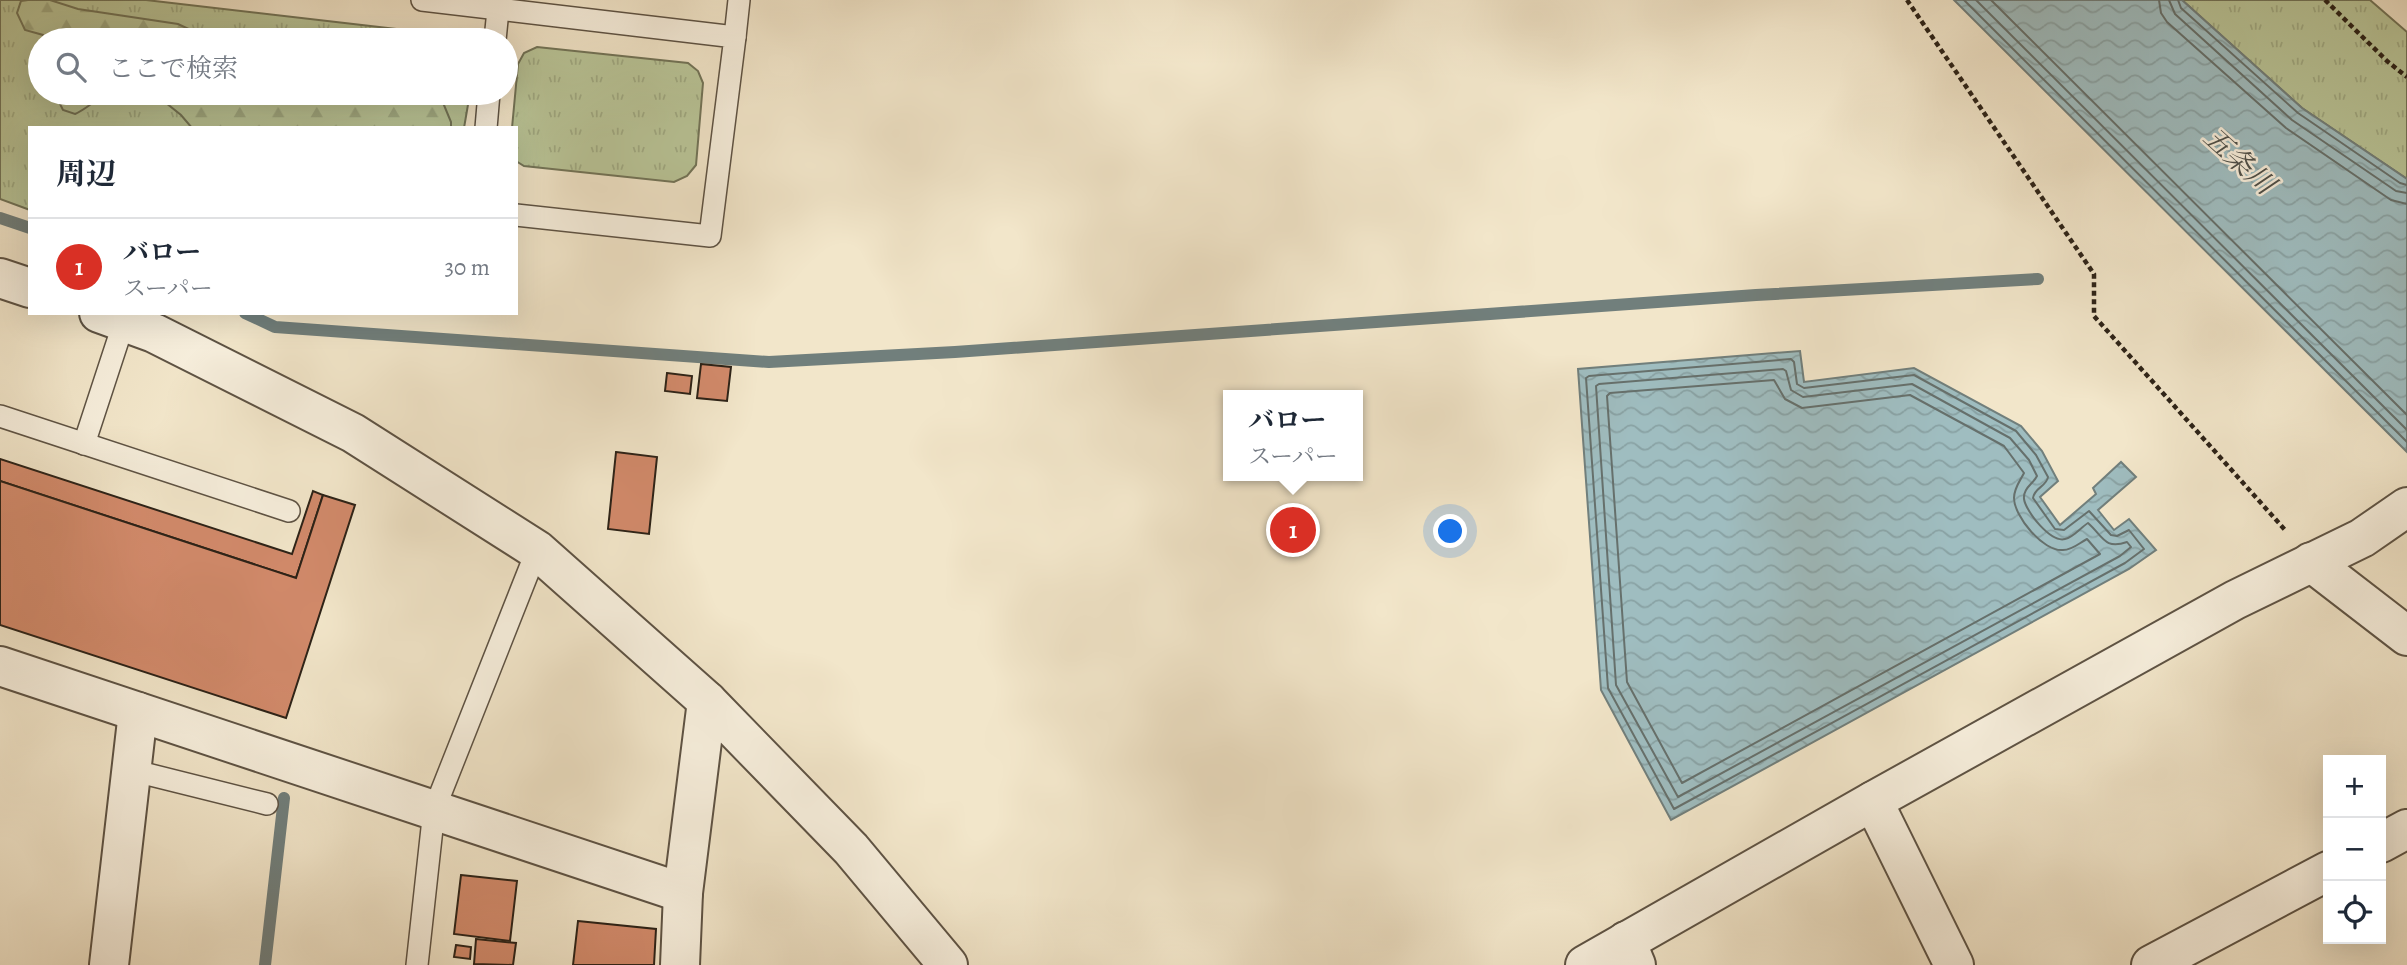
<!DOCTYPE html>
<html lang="ja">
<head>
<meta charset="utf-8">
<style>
	:root { --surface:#fff; --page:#f6f6f7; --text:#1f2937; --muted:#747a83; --line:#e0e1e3; --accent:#d93025 }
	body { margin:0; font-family:Alegreya,"Noto Serif JP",serif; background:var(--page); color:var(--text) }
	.controls { position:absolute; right:21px; bottom:21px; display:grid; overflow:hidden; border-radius:0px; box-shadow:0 7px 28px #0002 }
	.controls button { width:63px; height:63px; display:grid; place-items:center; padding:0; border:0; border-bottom:2px solid var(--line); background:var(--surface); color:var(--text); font:35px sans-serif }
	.you { position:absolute; left:1451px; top:532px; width:24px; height:24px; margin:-18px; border:5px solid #fff; border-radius:50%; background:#1a73e8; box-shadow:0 0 0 10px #1a73e833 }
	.badge { display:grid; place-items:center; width:46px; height:46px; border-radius:50%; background:var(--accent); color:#fff; font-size:23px; font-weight:700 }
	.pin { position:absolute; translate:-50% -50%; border:4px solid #fff; box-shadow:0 2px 7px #0006 }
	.popup { position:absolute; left:1223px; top:390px; width:140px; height:91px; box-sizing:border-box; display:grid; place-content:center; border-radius:0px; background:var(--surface); filter:drop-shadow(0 2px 5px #0005); font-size:23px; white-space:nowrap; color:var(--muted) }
	.popup b { font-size:26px; color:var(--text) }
	.popup::after { content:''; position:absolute; left:50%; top:100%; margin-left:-14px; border:14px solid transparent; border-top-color:var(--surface) }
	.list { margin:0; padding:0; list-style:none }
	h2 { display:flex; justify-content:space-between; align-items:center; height:91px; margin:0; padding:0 28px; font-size:30px }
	h2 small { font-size:23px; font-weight:400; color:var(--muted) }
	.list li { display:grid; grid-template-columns:46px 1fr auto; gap:21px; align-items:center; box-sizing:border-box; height:98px; padding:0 28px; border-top:2px solid var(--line) }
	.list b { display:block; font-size:26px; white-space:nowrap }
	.list p { margin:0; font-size:23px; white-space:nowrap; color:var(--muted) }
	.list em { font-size:23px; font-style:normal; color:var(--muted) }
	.icon { flex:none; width:38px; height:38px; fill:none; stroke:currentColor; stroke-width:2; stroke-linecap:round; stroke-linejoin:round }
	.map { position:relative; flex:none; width:2407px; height:965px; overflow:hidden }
	.search { position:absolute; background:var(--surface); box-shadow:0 7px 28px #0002; left:28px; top:28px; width:490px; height:77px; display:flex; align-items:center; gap:18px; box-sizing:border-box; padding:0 24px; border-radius:38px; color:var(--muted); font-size:26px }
	.panel { position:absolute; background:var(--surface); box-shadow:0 7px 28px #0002; left:28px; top:126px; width:490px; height:189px; border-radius:0px }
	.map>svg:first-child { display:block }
</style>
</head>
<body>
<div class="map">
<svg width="2407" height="965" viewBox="0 0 2407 965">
	<defs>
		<pattern id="grass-tufts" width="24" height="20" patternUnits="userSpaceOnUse" patternTransform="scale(1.75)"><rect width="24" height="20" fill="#b9c598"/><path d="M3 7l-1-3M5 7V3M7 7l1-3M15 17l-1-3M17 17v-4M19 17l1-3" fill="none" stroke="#9fa982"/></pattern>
		<pattern id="forest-firs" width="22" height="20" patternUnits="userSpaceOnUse" patternTransform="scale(1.75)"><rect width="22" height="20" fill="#b9c598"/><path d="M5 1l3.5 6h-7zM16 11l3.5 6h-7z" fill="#9fa982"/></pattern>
		<pattern id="water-waves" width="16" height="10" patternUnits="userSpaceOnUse" patternTransform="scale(1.75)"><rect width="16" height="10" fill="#9fbdc0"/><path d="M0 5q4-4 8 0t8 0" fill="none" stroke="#89a2a4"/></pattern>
	</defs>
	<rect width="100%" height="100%" fill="#f2e6ca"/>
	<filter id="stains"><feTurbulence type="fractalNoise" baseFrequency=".00286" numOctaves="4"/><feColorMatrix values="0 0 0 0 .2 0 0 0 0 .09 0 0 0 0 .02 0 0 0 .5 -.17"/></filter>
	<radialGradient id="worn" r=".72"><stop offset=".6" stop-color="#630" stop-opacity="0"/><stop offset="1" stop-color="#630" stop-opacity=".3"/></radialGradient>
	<g fill="url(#grass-tufts)" stroke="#727458" stroke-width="2">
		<polygon points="0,0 146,0 448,35 454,40 40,40 40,93 470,93 464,128 30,128 30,210 0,199"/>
		<polygon points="2182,0 2370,0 2407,32 2407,179 2302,108"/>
		<polygon points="537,47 688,63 698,71 703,83 696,165 687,176 674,182 524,166 516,161 516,128 512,128 518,64 524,53"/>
	</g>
	<g fill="url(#forest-firs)" stroke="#727458" stroke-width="2">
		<polygon points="28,0 50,0 78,9 178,24 208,38 234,33 269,38 271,40 47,40 43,35 25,30 17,13 21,1"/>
		<path d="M60,93H116C97,95 91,107 75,114L63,110L58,100Z"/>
		<polygon points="126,93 316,93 318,104 340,101 351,93 439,93 451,122 451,128 192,128 181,115 166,103 142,101"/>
	</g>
	<g fill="url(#water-waves)" stroke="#717f7c" stroke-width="2">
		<polygon points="1954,0 2182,0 2302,108 2407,179 2407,452"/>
		<polygon points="1800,351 1804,382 1914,368 2021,426 2042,451 2058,481 2040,497 2060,525 2096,494 2093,488 2121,462 2136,477 2098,510 2114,530 2129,519 2156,550 2129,569 1671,820 1601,690 1578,369"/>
	</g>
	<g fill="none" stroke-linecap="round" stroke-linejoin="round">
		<g stroke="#66706c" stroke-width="2">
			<polyline points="1964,0 2407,442"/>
			<polyline points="1976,0 2407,430"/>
			<polyline points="1991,0 2407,415"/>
			<polyline points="2159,0 2161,13 2167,22 2286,128 2391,200 2407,204"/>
			<polyline points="2169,0 2175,14 2292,120 2396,191 2407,193"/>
			<polyline points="2178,0 2181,8 2298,113 2400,183 2407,185"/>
			<path d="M1791,359L1794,362L1797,384L1804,388L1914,375L2016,431L2036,455L2048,477C2047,486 2034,488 2033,498L2055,529L2064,530L2089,511L2111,535L2117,536L2129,530L2144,549L2125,563L1674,809L1608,688L1586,378L1589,376Z"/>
			<path d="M1783,369L1786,371L1791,390L1803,397L1912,384L2010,438L2029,460L2037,476C2033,484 2023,488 2024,499C2026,512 2051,543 2065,539C2074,537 2080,528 2088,523C2103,536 2104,550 2127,542L2131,547L2120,556L1678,797L1616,685L1596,386L1599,384Z"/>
			<path d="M1774,380L1785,399L1802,408L1910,395L2004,446L2024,473C2020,481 2014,488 2014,498C2014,516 2043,552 2063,550C2073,550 2079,543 2087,539L2100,554L1682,783L1627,682L1607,396L1610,393Z"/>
		</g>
		<g stroke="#717f7c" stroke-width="12">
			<polyline points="0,218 30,228"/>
			<polyline points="245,313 275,327 769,362 955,352 1756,295 2038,279"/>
			<polyline points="265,965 284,798"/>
		</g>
	</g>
	<g fill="#d28a6b" stroke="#2c2217" stroke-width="2">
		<polygon points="701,364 731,367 727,401 697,398"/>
		<polygon points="667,373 692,376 690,394 665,391"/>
		<polygon points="616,452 657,457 649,534 608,529"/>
		<polygon points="0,459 292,554 313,491 323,495 296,578 0,481"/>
		<polygon points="0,481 296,578 323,495 355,505 286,718 0,625"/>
		<polygon points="461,875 517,881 510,941 454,934"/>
		<polygon points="578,921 656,929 654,965 573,965"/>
		<polygon points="476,939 516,943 513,965 474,964"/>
		<polygon points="456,945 471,947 470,959 454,957"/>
	</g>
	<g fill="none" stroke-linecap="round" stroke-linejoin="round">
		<defs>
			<g id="service">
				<polyline points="422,0 735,37 710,236 516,215"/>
				<polyline points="735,37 739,0"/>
				<polyline points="495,40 499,0"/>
				<polyline points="486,128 489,93"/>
				<polyline points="0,416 289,511"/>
				<polyline points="84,444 124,322"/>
				<polyline points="131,770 267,804"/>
				<polyline points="417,965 434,810 537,550"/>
			</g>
			<g id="minor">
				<polyline points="2311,562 2407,636"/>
				<polyline points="0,666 683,893"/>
				<polyline points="1873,801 1954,965"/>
				<polyline points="2381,843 2407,829"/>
				<polyline points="1626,941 1636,965"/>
				<polyline points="109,965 138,712"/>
				<polyline points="680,965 683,893 707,701"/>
				<polyline points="2151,965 2328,871"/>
			</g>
			<g id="tertiary">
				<polyline points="0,278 30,288"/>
				<polyline points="99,313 154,333 353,433 537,550 707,701 851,849 948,965"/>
				<polyline points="1585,965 1873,801 2235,600 2362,538 2407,507"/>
			</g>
		</defs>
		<use href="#service" stroke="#5e5344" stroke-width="24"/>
		<use href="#minor" stroke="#5e5344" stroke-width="42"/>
		<use href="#tertiary" stroke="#5e5344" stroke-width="42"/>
		<g stroke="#2c2217" stroke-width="4.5" stroke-dasharray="5 3.5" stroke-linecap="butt">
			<polyline points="1907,0 2094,274 2094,316 2286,531"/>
			<polyline points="2325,0 2387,61 2407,77"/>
		</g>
		<use href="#service" stroke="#f7efdd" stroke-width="21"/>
		<use href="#minor" stroke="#f7efdd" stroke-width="38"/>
		<use href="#tertiary" stroke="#f7efdd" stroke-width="38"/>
	</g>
	<g text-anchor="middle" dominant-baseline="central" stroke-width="5" stroke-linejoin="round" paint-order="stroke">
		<g font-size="28" font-style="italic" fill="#4e504a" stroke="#f7efdd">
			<text transform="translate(2239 161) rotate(42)">五条川</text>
		</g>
	</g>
	<rect width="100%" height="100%" filter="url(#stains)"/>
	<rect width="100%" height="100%" fill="url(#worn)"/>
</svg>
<div class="controls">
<button>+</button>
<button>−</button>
<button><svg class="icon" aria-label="locate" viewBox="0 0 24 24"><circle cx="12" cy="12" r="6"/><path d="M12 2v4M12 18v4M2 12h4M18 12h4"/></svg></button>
</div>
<div class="you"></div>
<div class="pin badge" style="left:1293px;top:530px">1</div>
<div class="popup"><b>バロー</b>スーパー</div>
<div class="search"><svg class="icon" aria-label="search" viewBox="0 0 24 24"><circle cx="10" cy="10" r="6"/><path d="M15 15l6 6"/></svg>ここで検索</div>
<section class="panel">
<h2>周辺<small></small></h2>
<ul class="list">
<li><span class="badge">1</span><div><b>バロー</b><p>スーパー</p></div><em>30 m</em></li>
</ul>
</section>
</div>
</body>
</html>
